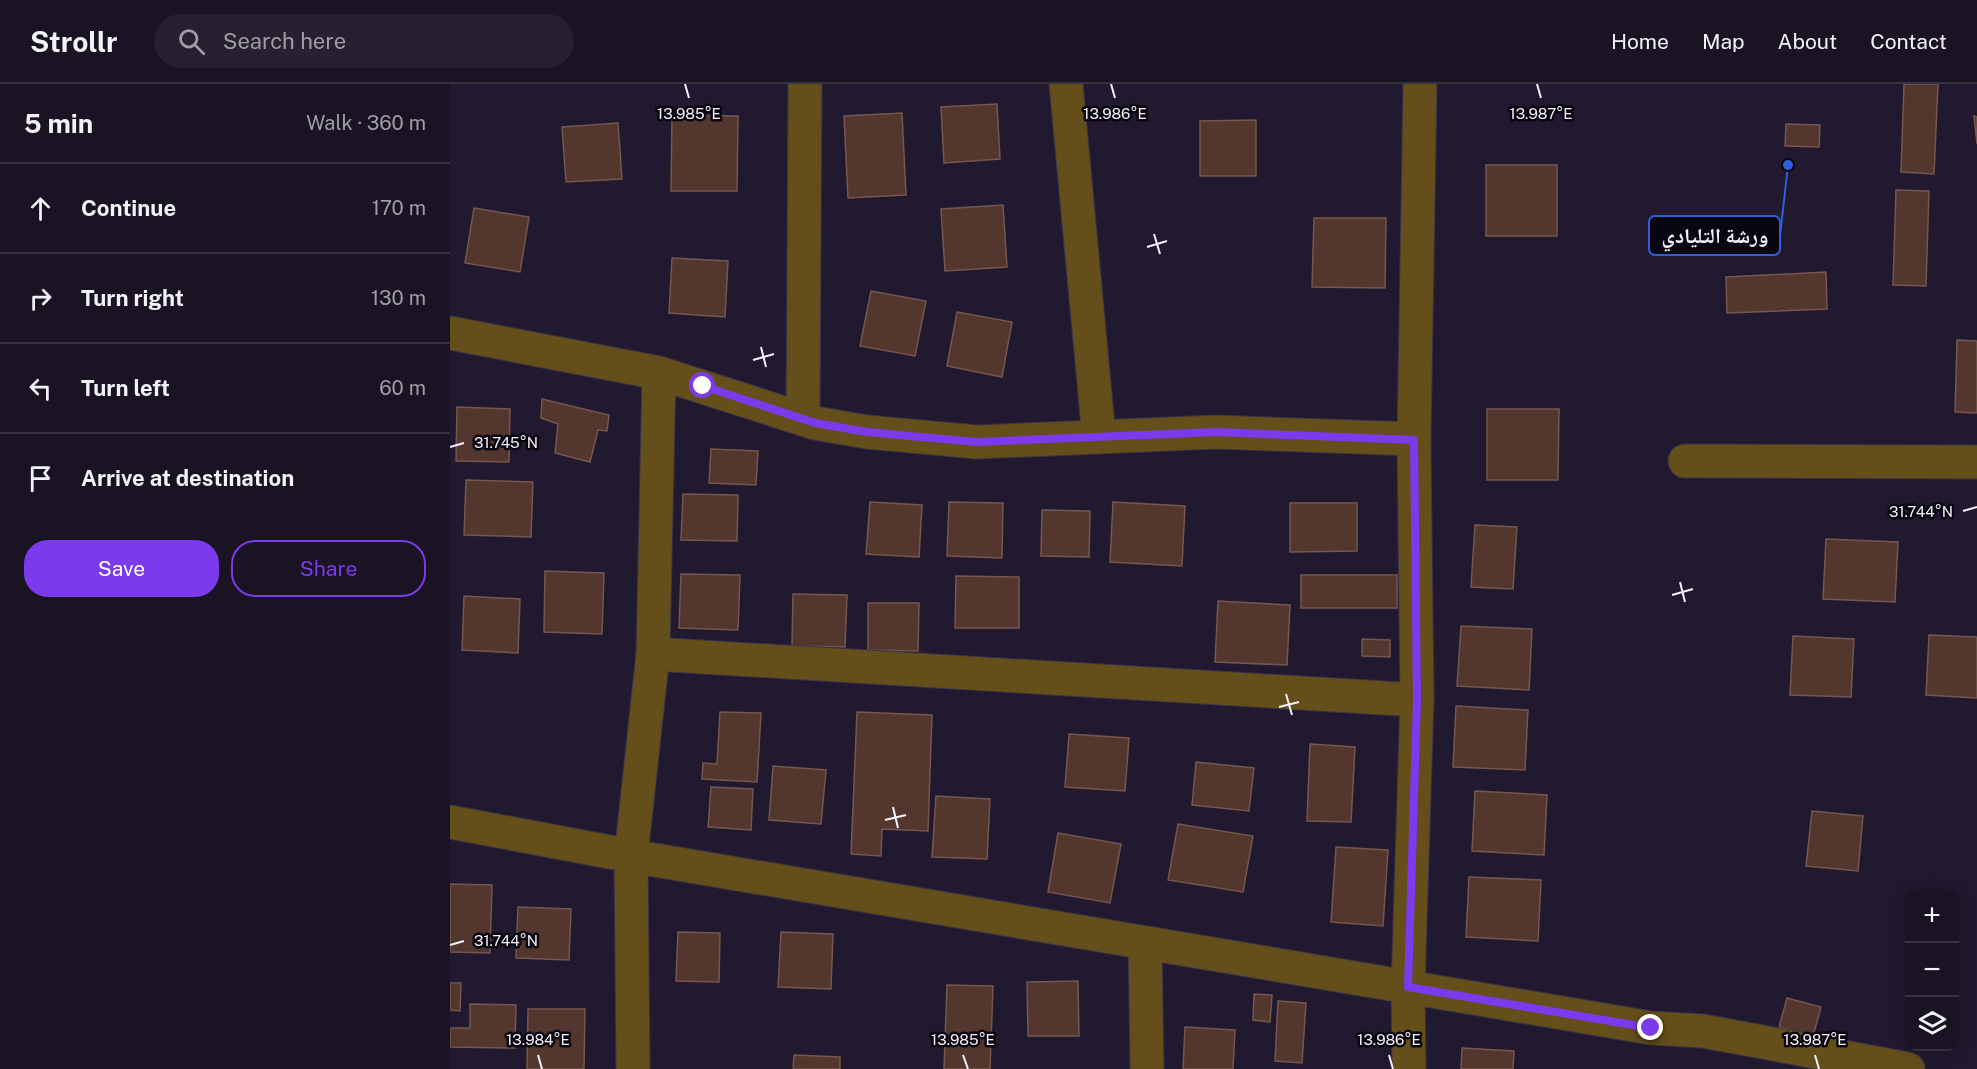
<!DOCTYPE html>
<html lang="en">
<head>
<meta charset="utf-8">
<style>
	:root { --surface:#191323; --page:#262030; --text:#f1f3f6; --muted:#9f9ea6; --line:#373241; --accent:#7c3aed }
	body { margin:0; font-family:"Public Sans","Noto Naskh Arabic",sans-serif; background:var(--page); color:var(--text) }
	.controls { position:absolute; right:18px; bottom:18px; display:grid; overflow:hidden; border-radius:12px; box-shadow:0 3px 15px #0003 }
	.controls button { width:54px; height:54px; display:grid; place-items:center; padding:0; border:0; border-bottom:2px solid var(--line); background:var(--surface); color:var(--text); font:30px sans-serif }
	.stop { position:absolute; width:18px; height:18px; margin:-14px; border:4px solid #7c3aed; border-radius:50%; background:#fff }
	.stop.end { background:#7c3aed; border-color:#fff; box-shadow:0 2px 6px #0008 }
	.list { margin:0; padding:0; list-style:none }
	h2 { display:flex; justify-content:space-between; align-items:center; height:78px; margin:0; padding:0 24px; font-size:26px }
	h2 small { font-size:20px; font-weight:400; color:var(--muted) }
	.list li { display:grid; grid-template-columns:39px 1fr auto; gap:18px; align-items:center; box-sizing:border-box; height:90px; padding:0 24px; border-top:2px solid var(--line) }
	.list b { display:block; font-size:22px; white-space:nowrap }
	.list em { font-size:20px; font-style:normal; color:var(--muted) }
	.actions { display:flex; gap:12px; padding:18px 24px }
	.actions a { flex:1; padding:14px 0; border:2px solid var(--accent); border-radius:24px; text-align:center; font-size:21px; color:var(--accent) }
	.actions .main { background:var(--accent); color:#fff }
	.icon { flex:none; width:33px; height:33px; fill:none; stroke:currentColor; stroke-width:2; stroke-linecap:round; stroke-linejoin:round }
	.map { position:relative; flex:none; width:1527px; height:985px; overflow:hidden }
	header { display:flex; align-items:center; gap:36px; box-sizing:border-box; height:84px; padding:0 30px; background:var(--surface); border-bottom:2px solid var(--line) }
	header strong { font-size:28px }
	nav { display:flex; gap:33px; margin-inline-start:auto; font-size:21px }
	.search { width:420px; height:54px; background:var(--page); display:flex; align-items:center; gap:15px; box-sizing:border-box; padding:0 21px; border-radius:33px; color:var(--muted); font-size:22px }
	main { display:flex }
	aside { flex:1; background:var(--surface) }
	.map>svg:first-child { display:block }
</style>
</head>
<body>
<header>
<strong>Strollr</strong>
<div class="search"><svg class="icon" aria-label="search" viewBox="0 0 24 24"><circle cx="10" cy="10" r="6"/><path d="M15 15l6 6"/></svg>Search here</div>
<nav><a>Home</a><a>Map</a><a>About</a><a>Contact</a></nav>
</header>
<main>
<aside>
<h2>5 min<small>Walk · 360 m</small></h2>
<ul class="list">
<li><svg class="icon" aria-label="ahead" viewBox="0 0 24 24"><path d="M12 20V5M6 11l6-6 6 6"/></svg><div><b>Continue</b></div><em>170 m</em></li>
<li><svg class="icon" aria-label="right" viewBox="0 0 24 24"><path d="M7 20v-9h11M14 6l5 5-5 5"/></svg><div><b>Turn right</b></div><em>130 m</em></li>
<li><svg class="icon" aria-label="left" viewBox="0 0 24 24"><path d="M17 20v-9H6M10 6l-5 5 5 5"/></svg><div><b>Turn left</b></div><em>60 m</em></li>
<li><svg class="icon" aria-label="arrive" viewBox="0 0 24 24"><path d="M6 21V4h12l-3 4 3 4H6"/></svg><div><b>Arrive at destination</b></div></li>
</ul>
<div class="actions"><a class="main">Save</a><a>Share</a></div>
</aside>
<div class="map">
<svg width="1527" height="985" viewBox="0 0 1527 985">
	<rect width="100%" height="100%" fill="#21192f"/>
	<g fill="#53372f" stroke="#75574e" stroke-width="1.5">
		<polygon points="1454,0 1488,0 1484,90 1451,88"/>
		<polygon points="547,20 550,75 494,79 491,23"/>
		<polygon points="452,29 456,111 398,114 394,32"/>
		<polygon points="222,31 288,32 287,107 221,107"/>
		<polygon points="1524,32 1527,33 1527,60"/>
		<polygon points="806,36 806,92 750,92 750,37"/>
		<polygon points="168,39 172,95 116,98 112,43"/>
		<polygon points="1336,40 1370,41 1369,63 1335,62"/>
		<rect x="1036" y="81" width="71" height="71"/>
		<polygon points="1446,106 1479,107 1476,202 1443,201"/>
		<polygon points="553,121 557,183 495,187 491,125"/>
		<polygon points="24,124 79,133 70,188 15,179"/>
		<polygon points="864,134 936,134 935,204 862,203"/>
		<polygon points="222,174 278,177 275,233 219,229"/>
		<polygon points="1376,188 1377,225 1277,229 1276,193"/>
		<polygon points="421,207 476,217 465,272 410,262"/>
		<polygon points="507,228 562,238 552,293 497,282"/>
		<polygon points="1507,256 1527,257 1527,329 1505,328"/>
		<polygon points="92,315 159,331 157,347 148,346 140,378 105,369 108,340 91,334"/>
		<polygon points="7,323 60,325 59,378 6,377"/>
		<polygon points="1037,325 1109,325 1108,396 1037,396"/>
		<polygon points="261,365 308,367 306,401 259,399"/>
		<polygon points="16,396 83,398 81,453 14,451"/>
		<polygon points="233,410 288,411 287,457 231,456"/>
		<polygon points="420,418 472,421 469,473 416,470"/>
		<polygon points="499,418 553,419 552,474 497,472"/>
		<polygon points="663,418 735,422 732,482 660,478"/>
		<polygon points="840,419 907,419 907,467 840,468"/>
		<polygon points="592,426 640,427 639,473 591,472"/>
		<polygon points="1025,441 1067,443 1063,505 1021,503"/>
		<polygon points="1376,455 1448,458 1445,518 1373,515"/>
		<polygon points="95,487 154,489 152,550 94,548"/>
		<polygon points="231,490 290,491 288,546 229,544"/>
		<rect x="851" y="491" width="96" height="33"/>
		<polygon points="506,492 569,493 569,544 505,544"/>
		<polygon points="343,510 397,511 395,563 342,562"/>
		<polygon points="14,512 70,515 68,569 12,566"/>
		<polygon points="768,517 840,521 837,581 765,578"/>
		<polygon points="418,519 469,519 468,567 418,566"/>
		<polygon points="1011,542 1082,545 1079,606 1007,602"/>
		<polygon points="1479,551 1527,553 1527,614 1476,611"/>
		<polygon points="1343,552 1404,555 1401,613 1340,611"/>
		<polygon points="912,555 940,556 940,573 912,572"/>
		<polygon points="1006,622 1078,626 1075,686 1003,683"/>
		<polygon points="270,628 311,629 307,698 252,695 253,679 267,680"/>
		<polygon points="407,628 482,631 478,747 432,745 431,772 401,770"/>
		<polygon points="619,650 679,654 675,707 615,703"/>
		<polygon points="860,660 905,663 901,738 857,737"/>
		<polygon points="746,678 804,684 799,727 742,721"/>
		<polygon points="323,682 376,686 371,740 319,736"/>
		<polygon points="261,703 303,705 301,746 258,743"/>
		<polygon points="1025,707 1097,711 1094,771 1022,767"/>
		<polygon points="486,712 540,715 537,775 482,773"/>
		<polygon points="1362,727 1413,732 1408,787 1356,782"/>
		<polygon points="728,740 803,752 793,808 718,796"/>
		<polygon points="608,749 671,760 660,819 598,808"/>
		<polygon points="886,763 938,766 933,842 881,838"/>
		<polygon points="1019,793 1091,796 1088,857 1016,853"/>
		<polygon points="0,800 42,801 40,869 0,868"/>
		<polygon points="68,823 121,825 119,876 66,874"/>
		<polygon points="228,848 270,849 269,898 226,897"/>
		<polygon points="331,848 383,850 381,905 328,903"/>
		<polygon points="628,897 629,952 578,952 577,898"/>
		<polygon points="0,899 11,899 10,927 0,926"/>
		<polygon points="497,901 543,902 540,985 494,985"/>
		<polygon points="804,910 822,911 820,938 803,936"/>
		<polygon points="1337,914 1371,923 1363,952 1329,943"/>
		<polygon points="828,917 856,919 852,979 825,977"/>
		<polygon points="20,920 66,921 65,964 0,963 0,944 20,944"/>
		<polygon points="78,925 135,925 134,985 77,985"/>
		<polygon points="735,943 785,946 783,985 733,985"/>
		<polygon points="1012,964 1064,967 1063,985 1011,985"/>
		<polygon points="344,971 390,973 390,985 343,985"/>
	</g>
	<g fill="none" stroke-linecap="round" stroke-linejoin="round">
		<defs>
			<g id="minor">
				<polyline points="616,0 649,353"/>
				<polyline points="0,249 209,289 365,339 417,348 527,358 766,348 964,355"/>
				<polyline points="353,335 355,0"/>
				<polyline points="1235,377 1527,378"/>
				<polyline points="203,570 967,616"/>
				<polyline points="0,738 181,772 1201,944 1253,947 1458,985"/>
				<polyline points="695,859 697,985"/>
				<polyline points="183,985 181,772 203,570 209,289"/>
				<polyline points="959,985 958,903 967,616 964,355 970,0"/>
			</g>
		</defs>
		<use href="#minor" stroke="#3a3348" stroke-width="35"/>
		<use href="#minor" stroke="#644f1b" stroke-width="33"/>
	</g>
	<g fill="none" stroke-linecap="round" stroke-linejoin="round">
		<polyline stroke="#7c3aed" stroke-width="8" points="253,302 365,339 417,348 526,358 766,348 964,356 967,616 958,903 1201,944"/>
	</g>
	<path fill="none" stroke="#f4f1fd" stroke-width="2" d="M235,0L239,14M661,0L665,14M1087,0L1091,14M704,150L710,170M697,163L717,157M311,263L316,283M303,276L324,270M0,363L14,359M1513,427L1527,423M1230,498L1235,518M1222,511L1243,505M836,610L842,631M829,623L849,618M443,723L448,744M435,736L456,731M0,861L14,857M88,971L92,985M513,971L518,985M939,971L943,985M1365,971L1369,985"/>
	<g font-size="15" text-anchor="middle" fill="#f4f1fd" stroke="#09060f" stroke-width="5" stroke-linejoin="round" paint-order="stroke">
		<text x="239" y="35">13.985°E</text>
		<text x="665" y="35">13.986°E</text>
		<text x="1091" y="35">13.987°E</text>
		<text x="56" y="364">31.745°N</text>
		<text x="1471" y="433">31.744°N</text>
		<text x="56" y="862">31.744°N</text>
		<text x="88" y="961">13.984°E</text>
		<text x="513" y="961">13.985°E</text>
		<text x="939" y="961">13.986°E</text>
		<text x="1365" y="961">13.987°E</text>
	</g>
	<path fill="none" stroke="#325edc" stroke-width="2" d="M1338 81L1330 152"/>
	<circle fill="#325edc" stroke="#09060f" stroke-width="2" cx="1338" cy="81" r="6"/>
	<rect fill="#09060f" stroke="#325edc" stroke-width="2" x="1199" y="132" width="131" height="39" rx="6"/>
	<g font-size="21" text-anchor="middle" font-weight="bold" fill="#f4f1fd">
		<text x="1265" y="159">ورشة التليادي</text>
	</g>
</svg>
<div class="controls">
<button>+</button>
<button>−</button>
<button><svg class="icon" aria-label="layers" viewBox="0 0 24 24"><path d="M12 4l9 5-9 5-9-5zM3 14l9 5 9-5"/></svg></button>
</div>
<div class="stop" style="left:253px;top:302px"></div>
<div class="stop end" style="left:1201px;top:944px"></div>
</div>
</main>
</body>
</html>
